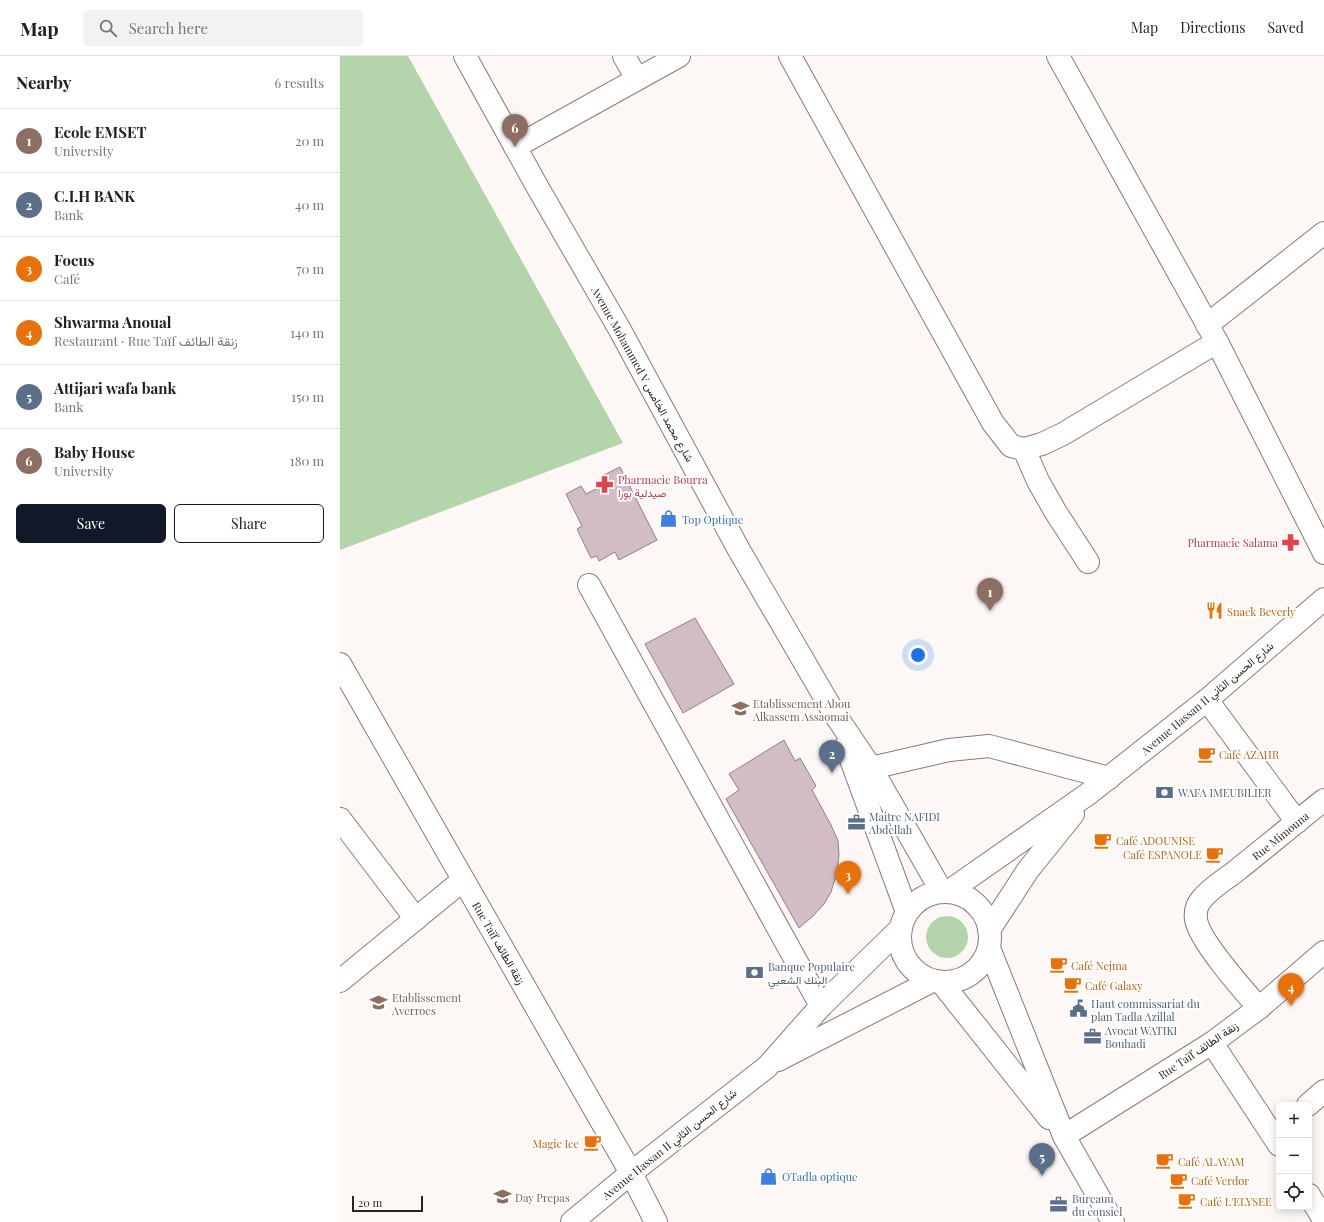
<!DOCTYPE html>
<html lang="en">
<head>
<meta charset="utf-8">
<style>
	:root { --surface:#fff; --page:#f2f2f2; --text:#222; --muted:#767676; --line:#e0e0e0; --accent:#111827 }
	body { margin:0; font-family:"Playfair Display",Vazirmatn,serif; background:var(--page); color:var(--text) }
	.controls { position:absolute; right:12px; bottom:12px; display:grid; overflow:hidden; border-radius:6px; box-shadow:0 2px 10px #0003 }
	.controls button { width:36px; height:36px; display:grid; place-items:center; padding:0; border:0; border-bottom:1px solid var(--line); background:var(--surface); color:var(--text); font:20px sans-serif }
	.scale { position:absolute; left:12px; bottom:10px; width:71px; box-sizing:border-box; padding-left:4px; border:2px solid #2b231e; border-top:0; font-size:11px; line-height:14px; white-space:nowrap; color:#2b231e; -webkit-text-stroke:3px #fff; paint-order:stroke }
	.you { position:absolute; left:578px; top:599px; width:14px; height:14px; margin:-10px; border:3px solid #fff; border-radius:50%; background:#1a73e8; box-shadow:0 0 0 6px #1a73e833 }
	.badge { display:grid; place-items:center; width:26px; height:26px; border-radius:50%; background:var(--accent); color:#fff; font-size:13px; font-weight:700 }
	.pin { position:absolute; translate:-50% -33px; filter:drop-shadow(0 1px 2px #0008) }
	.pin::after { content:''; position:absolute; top:21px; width:14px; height:12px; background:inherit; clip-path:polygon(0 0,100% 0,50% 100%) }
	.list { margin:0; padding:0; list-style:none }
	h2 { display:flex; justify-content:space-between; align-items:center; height:52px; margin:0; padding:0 16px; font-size:17px }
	h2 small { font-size:13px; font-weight:400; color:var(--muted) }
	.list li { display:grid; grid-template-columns:26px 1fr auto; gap:12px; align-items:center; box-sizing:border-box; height:64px; padding:0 16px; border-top:1px solid var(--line) }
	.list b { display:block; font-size:15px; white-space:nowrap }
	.list p { margin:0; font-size:13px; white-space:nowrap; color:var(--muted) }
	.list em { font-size:13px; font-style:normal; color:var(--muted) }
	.actions { display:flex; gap:8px; padding:12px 16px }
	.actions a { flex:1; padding:9px 0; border:1px solid var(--accent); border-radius:6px; text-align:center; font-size:14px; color:var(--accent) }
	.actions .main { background:var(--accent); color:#fff }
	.icon { flex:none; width:22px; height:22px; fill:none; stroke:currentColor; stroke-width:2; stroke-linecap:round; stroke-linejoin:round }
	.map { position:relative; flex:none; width:984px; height:1166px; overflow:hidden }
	header { display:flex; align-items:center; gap:24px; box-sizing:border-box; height:56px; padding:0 20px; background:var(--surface); border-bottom:1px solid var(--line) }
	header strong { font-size:19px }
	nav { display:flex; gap:22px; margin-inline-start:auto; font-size:14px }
	.search { width:280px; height:36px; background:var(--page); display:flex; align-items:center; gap:10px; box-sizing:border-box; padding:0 14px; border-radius:6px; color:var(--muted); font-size:15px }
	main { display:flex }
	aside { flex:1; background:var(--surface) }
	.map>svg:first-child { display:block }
</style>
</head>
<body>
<header>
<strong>Map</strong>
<div class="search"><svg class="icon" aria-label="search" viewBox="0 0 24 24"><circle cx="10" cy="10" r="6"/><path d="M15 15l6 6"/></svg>Search here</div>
<nav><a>Map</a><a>Directions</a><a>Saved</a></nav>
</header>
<main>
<aside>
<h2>Nearby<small>6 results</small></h2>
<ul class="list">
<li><span class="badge" style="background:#8d6e63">1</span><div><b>Ecole EMSET</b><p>University</p></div><em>20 m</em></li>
<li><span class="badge" style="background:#5c6f8a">2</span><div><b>C.I.H BANK</b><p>Bank</p></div><em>40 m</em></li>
<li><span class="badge" style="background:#e8710a">3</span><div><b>Focus</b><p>Café</p></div><em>70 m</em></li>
<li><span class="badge" style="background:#e8710a">4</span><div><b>Shwarma Anoual</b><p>Restaurant · Rue Taïf زنقة الطائف</p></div><em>140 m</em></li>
<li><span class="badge" style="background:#5c6f8a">5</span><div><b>Attijari wafa bank</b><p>Bank</p></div><em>150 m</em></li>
<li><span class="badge" style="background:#8d6e63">6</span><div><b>Baby House</b><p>University</p></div><em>180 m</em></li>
</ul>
<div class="actions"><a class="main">Save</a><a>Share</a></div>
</aside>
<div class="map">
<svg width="984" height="1166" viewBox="0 0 984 1166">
	<rect width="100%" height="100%" fill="#fdf8f6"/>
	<g fill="#b4d4ab">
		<polygon points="0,0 68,0 283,387 0,494"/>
		<circle cx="607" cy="881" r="21"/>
	</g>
	<g fill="#d2bcc5" stroke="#937e87">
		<polygon points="280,411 317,484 279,504 275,496 259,505 257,500 251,502 237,473 242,470 226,438 241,430 246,438 264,429 260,421"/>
		<polygon points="355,562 394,628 343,657 305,588"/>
		<polygon points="444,684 455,705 460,702 476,730 472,734 491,769 498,785 499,799 497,816 491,836 484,848 473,860 459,872 386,743 399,734 389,718"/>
	</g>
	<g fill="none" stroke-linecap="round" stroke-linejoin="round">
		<defs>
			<g id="minor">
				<polyline points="284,0 297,23"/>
				<polyline points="450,0 653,367 671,390 684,393 702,388 723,378 877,286"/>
				<polyline points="718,0 877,286 984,497"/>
				<polyline points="175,91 339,0"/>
				<polyline points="867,269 984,177"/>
				<polyline points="684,393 698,425 715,455 748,506"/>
				<polyline points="249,529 481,950"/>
				<polyline points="0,608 291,1117 316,1166"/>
				<polyline points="867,644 957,766"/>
				<polyline points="531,712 609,694 649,690 769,722"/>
				<polyline points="0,763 76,863"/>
				<polyline points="608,836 748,738 867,644 984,543"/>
				<polyline points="649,874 688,814 733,758"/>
				<polyline points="0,925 123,824"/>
				<path id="s1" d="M919,952C904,935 858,883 856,863C855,856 857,849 861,844C871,831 885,824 896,815C926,791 955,767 984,744"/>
				<polyline points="872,987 939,1089"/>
				<polyline points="438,1004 592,925"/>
				<polyline points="968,1049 984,1035"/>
				<polyline points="724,1080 872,987 919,952 984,896"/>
				<polyline points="969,1139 984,1164"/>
				<polyline points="232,1166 291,1117 427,1011 481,950 561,872"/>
			</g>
			<g id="major">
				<polyline points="125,0 198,132 280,274 399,494 494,657 531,712 602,836"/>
				<polyline points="506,690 567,856"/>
				<circle cx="605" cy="881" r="45"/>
				<polyline points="649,892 724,1080 773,1166"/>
				<polyline points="601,926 709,1062"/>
			</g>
		</defs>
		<use href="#minor" stroke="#8d7a70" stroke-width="24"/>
		<use href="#major" stroke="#8d7a70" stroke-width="24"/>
		<use href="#minor" stroke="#fff" stroke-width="22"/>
		<use href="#major" stroke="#fff" stroke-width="22"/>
	</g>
	<defs>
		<symbol id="pharmacy-bare" viewBox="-9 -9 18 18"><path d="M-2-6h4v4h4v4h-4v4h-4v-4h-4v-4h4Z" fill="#e0444e" stroke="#fff" stroke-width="2.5" paint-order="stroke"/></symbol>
		<symbol id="shop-bare" viewBox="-9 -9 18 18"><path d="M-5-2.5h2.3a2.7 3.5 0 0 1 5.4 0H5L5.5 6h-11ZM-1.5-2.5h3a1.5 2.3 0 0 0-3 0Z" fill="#3f7fe0" stroke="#fff" stroke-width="2.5" paint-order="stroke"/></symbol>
		<symbol id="restaurant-bare" viewBox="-9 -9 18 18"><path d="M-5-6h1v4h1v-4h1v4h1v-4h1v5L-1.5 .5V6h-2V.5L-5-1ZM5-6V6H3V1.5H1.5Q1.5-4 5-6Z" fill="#e8710a" stroke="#fff" stroke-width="2.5" paint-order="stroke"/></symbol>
		<symbol id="university-bare" viewBox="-9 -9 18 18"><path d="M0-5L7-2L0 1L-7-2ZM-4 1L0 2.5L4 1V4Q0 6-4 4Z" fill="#8d6e63" stroke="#fff" stroke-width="2.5" paint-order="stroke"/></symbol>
		<symbol id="cafe-bare" viewBox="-9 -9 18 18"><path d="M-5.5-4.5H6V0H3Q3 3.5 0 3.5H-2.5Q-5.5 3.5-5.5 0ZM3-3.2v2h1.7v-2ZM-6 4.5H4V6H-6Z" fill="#e8710a" stroke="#fff" stroke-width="2.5" paint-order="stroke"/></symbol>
		<symbol id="bank-bare" viewBox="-9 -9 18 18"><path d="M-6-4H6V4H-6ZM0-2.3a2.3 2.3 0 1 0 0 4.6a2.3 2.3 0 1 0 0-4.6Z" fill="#5c6f8a" stroke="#fff" stroke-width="2.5" paint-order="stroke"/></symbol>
		<symbol id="office-bare" viewBox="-9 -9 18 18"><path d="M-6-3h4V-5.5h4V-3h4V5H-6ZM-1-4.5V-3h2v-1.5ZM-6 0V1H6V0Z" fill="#5c6f8a" stroke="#fff" stroke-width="2.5" paint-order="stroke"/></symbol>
		<symbol id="civic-bare" viewBox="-9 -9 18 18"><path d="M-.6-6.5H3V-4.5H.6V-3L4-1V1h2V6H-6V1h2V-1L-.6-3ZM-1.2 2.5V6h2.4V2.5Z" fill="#5c6f8a" stroke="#fff" stroke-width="2.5" paint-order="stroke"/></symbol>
		<symbol id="school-bare" viewBox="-9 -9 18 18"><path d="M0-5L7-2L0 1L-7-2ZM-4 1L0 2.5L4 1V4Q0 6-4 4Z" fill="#8d6e63" stroke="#fff" stroke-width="2.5" paint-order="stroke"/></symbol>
	</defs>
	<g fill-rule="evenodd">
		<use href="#pharmacy-bare" x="252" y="416" width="25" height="25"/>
		<use href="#shop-bare" x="316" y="450" width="25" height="25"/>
		<use href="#pharmacy-bare" x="938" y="474" width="25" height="25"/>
		<use href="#restaurant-bare" x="862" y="542" width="25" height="25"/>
		<use href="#university-bare" x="388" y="640" width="25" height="25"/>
		<use href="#cafe-bare" x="854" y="686" width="25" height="25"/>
		<use href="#bank-bare" x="812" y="724" width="25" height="25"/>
		<use href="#office-bare" x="504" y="754" width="25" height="25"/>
		<use href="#cafe-bare" x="750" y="772" width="25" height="25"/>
		<use href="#cafe-bare" x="862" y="786" width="25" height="25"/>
		<use href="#cafe-bare" x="706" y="896" width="25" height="25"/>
		<use href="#bank-bare" x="402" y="904" width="25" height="25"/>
		<use href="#cafe-bare" x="720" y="916" width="25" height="25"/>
		<use href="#university-bare" x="26" y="934" width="25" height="25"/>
		<use href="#civic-bare" x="726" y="940" width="25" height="25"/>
		<use href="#office-bare" x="740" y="968" width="25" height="25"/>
		<use href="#cafe-bare" x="240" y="1074" width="25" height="25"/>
		<use href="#cafe-bare" x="812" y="1092" width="25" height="25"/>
		<use href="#shop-bare" x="416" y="1108" width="25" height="25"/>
		<use href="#cafe-bare" x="826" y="1112" width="25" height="25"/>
		<use href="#school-bare" x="150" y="1128" width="25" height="25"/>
		<use href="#cafe-bare" x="834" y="1132" width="25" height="25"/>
		<use href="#office-bare" x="706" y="1136" width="25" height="25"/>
	</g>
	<g text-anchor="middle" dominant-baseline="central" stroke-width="4" stroke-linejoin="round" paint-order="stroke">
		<g font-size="11" fill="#2b231e" stroke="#fff">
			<text transform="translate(303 318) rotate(61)">Avenue Mohammed V شارع محمد الخامس</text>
			<text transform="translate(867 642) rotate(-40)">Avenue Hassan II شارع الحسن الثاني</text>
			<text stroke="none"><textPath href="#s1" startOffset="232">Rue Mimouna</textPath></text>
			<text transform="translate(159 887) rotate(60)">Rue Taïf زنقة الطائف</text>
			<text transform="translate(858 994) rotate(-34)">Rue Taïf زنقة الطائف</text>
			<text transform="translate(329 1088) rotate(-39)">Avenue Hassan II شارع الحسن الثاني</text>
		</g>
		<g font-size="11" fill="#be3a42" stroke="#fff" text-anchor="start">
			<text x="278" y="423">Pharmacie Bourra<tspan x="278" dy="13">صيدلية بورا</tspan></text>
			<text x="938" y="486" text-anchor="end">Pharmacie Salama</text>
		</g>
		<g font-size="11" fill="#366cbe" stroke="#fff" text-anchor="start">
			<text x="342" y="463">Top Optique</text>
			<text x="442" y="1120">OTadla optique</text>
		</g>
		<g font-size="11" fill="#c56008" stroke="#fff" text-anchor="start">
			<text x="887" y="555">Snack Beverly</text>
			<text x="879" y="698">Café AZAHR</text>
			<text x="776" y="784">Café ADOUNISE</text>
			<text x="862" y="798" text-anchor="end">Café ESPANOLE</text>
			<text x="731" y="909">Café Nejma</text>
			<text x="745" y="929">Café Galaxy</text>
			<text x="239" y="1087" text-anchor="end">Magic Ice</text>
			<text x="838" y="1105">Café ALAYAM</text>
			<text x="851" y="1124">Café Verdor</text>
			<text x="860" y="1145">Café L'ELYSEE</text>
		</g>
		<g font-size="11" fill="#785e54" stroke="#fff" text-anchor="start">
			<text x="413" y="647">Etablissement Abou<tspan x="413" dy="13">Alkassem Assaomai</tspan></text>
			<text x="52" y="941">Etablissement<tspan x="52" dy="13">Averroes</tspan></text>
			<text x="175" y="1141">Day Prepas</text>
		</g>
		<g font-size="11" fill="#4e5e75" stroke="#fff" text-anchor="start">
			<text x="838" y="736">WAFA IMEUBILIER</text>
			<text x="529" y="760">Maitre NAFIDI<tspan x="529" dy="13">Abdellah</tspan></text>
			<text x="428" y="910">Banque Populaire<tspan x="428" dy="13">البنك الشعبي</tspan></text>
			<text x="751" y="947">Haut commissariat du<tspan x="751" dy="13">plan Tadla Azillal</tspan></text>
			<text x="765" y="974">Avocat WATIKI<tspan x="765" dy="13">Bouhadi</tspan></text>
			<text x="732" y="1142">Bureauu<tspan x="732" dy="13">du consiel</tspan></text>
		</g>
	</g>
</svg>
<div class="controls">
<button>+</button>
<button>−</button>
<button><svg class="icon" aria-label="locate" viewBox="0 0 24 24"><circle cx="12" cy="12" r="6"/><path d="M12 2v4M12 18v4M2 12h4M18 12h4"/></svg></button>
</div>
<div class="scale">20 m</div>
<div class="you"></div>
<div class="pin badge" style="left:650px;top:555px;background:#8d6e63">1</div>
<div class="pin badge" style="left:492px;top:717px;background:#5c6f8a">2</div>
<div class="pin badge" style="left:508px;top:838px;background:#e8710a">3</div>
<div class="pin badge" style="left:951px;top:950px;background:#e8710a">4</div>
<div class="pin badge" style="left:702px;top:1120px;background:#5c6f8a">5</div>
<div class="pin badge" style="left:175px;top:91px;background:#8d6e63">6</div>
</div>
</main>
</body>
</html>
